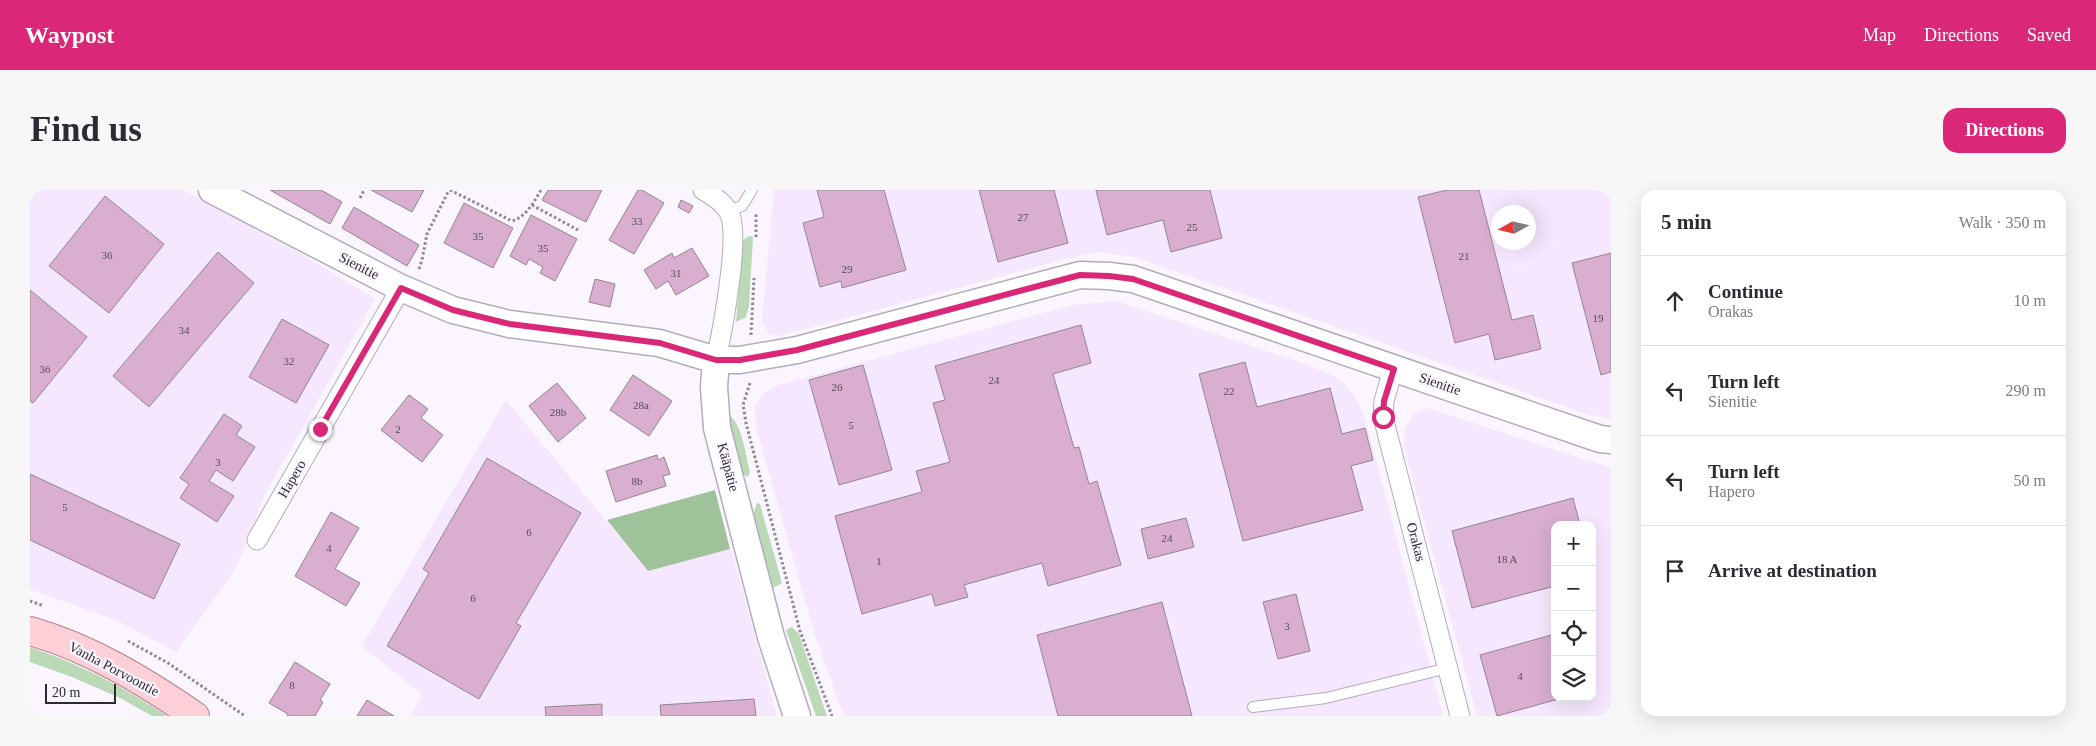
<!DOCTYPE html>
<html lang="en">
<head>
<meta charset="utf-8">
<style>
	:root { --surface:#fff; --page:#f7f7f7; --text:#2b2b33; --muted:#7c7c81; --line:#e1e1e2; --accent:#db2777 }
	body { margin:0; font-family:"Times New Roman",serif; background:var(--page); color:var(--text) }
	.controls { position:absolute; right:15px; bottom:15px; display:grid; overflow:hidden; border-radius:10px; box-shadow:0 5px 20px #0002 }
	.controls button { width:45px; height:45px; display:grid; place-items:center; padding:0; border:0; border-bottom:1px solid var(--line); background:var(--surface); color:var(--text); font:25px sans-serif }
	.compass { position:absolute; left:1461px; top:15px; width:45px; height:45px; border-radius:50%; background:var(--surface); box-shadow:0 5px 20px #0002; rotate:262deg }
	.scale { position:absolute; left:15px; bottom:12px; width:71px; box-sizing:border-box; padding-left:5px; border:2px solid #2d2a30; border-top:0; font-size:14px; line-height:18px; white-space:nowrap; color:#2d2a30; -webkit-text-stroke:4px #faf5fe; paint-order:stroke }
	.stop { position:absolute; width:15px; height:15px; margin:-11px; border:4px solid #db2777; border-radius:50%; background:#fff }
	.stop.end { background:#db2777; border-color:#fff; box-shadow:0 1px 5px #0008 }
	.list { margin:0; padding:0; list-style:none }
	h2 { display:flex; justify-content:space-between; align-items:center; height:65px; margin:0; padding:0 20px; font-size:21px }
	h2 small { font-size:16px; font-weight:400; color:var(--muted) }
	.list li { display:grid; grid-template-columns:32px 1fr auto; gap:15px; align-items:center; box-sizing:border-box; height:90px; padding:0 20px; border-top:1px solid var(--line) }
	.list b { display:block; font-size:19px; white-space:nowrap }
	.list p { margin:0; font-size:16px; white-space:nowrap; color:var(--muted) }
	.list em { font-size:16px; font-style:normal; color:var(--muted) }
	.icon { flex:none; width:28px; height:28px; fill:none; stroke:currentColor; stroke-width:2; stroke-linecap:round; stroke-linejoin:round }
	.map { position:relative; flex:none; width:1581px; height:526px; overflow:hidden; border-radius:15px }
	header { display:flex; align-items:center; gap:30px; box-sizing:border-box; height:70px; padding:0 25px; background:var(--accent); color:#fff }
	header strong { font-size:24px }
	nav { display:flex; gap:28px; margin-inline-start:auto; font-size:18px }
	.intro { display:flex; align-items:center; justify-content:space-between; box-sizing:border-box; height:120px; padding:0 30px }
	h1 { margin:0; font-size:35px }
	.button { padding:12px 22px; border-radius:15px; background:var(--accent); color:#fff; font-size:18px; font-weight:700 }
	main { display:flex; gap:30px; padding:0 30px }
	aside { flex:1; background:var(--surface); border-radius:15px; box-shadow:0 5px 20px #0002 }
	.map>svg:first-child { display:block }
</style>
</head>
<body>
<header>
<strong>Waypost</strong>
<nav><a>Map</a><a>Directions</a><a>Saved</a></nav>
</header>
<div class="intro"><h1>Find us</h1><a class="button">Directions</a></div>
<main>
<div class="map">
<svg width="1581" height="526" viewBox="0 0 1581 526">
	<rect width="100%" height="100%" fill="#faf5fe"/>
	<g fill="#f5e8fe" fill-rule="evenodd">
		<polygon points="0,0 153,0 255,54 345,109 234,306 205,380 146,462 88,431 0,399"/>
		<path d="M744,0H1581V229L1560,225L1104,67L1069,62L1035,69L749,146L739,144L732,130ZM1468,22H1498V52H1468Z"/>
		<polygon points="1086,111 1282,176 1309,189 1323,204 1334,224 1413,526 814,526 785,446 726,237 725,216 734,203 748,195 1043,115"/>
		<polygon points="476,210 618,381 701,359 747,526 382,526 392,504 332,456"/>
		<path d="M1398,218L1581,278V526H1447L1373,254L1376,237L1384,224ZM1525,335H1562V507H1525Z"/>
	</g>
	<g fill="#bbd9b7">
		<polygon points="719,46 723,47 719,116 716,127 706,132 713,50"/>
		<path d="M700,226C712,234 716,267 720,282L718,287L711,283L700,241Z"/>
		<polygon points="727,313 730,314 752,393 743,398 723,325"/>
		<polygon points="762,437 769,444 797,526 786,526 756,440"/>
		<path d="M0,457C50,474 94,497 137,526H122L90,508L42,487L0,472Z"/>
	</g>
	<polygon fill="#9fc29b" points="685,300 700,359 618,381 577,330"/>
	<g fill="#d9aecf" stroke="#93858f">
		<polygon points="240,0 291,0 312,12 300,34"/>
		<polygon points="341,0 394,0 382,22"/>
		<polygon points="518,0 572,0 556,32 512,10"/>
		<polygon points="608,0 612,0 634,13 604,64 579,50"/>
		<polygon points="787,0 854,0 876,80 812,98 811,91 790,97 773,33 794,27"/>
		<polygon points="949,0 1024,0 1038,53 968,72"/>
		<polygon points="1066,0 1180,0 1192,48 1141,62 1133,30 1077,45"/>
		<polygon points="1417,0 1449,0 1482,130 1503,125 1511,159 1465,170 1459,144 1425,153 1388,7"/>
		<polygon points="75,6 134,54 79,123 19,76"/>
		<polygon points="651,10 663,16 659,23 648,17"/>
		<polygon points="434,13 483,38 463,78 414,53"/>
		<polygon points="324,17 389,55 377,76 312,38"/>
		<polygon points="501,25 547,49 525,91 510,83 513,77 499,69 496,75 480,66"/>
		<polygon points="662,58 679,86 646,105 638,91 626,99 614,80 642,63 644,68"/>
		<polygon points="188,62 224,93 119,217 83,186"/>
		<polygon points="1581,63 1581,182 1571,185 1542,73"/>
		<polygon points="565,89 585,94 580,117 559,112"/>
		<polygon points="0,100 57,147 3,213 0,211"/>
		<polygon points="252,129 299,155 266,213 219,187"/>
		<polygon points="1051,135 1061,173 1023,184 1044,258 1049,257 1059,294 1067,291 1091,375 1018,396 1012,373 934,395 938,407 905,416 902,404 832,424 805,326 892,302 886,281 920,272 903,213 915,210 905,176"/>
		<polygon points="1215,172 1227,217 1300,198 1312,244 1335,238 1343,270 1321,276 1333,320 1213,351 1169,184"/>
		<polygon points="833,175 862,280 809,295 779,190"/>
		<polygon points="603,185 642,211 619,246 580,220"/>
		<polygon points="527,193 556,228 528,252 499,216"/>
		<polygon points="379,205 398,219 391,228 413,245 392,272 351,240"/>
		<polygon points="194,224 212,236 206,245 225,257 203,291 186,280 179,291 204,306 187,332 150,308 159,294 150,288"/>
		<polygon points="627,265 628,270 634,267 640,284 633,286 636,296 586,312 576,281"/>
		<polygon points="457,268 551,323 486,433 491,436 449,509 357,456 399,383 393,379"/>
		<polygon points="0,284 150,354 124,409 0,350"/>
		<polygon points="1543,308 1550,335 1525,335 1525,396 1442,418 1422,341"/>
		<polygon points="301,322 329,338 305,379 330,393 316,416 265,386"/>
		<polygon points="1156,328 1164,357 1118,369 1111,339"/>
		<polygon points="1266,404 1280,461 1248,469 1233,412"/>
		<polygon points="1132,412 1162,526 1028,526 1007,445"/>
		<polygon points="1525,444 1525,507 1536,507 1467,526 1450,465"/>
		<polygon points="265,472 300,494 290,510 293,512 285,526 257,526 258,524 239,513"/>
		<polygon points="724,509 726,526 631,526 630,515"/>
		<polygon points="337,510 364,526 327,526"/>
		<polygon points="572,514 572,526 516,526 515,517"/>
	</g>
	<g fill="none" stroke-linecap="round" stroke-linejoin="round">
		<defs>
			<g id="lane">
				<polyline points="699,21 712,16 722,0"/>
				<polyline points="1223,517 1296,508 1418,478"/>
			</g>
			<g id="street">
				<path d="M673,0C682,5 693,12 699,22C711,45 692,142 686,170"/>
				<polyline points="1363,179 1354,211 1353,227 1430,526"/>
				<polyline points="227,350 371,98"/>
			</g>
			<g id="secondary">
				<polyline points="182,0 371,98 423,120 479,134 629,153 686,170 710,170 767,160 1050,85 1079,86 1103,89 1570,249 1581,250"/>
				<polyline points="686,170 684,197 687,238 741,447 767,526"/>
			</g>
			<path id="primary" d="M0,441C60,458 114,491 165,526"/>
		</defs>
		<use href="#lane" stroke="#b3acb9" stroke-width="12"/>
		<use href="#street" stroke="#b3acb9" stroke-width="21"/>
		<use href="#secondary" stroke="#b3acb9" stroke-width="29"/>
		<use href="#primary" stroke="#b4808a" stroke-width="30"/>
		<g stroke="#8d8990" stroke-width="3" stroke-dasharray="2.5 2.5" stroke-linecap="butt">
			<path d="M420,0L482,31C496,27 504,12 511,0"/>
			<polyline points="330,8 334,0"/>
			<polyline points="502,15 548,40"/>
			<polyline points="726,47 726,24"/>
			<polyline points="389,79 392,70 397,44 419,0"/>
			<polyline points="721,145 724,88"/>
			<polyline points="720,193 713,215 716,233 770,441 802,526"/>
			<polyline points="0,411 14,416"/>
			<polyline points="98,451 138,473 215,526"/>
		</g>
		<use href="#lane" stroke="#fff" stroke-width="10"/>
		<use href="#street" stroke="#fff" stroke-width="19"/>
		<use href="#secondary" stroke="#fff" stroke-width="26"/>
		<use href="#primary" stroke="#fdcfd6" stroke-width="28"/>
	</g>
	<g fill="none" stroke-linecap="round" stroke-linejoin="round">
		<polyline stroke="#db2777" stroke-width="6" points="290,239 371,98 423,120 480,134 630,153 686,170 710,170 767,160 1050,85 1079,86 1103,89 1364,179 1354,211 1353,227"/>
	</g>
	<g text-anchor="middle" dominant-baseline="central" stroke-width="4.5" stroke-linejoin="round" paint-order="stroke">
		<g font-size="11" fill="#584b58">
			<text x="993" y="27">27</text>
			<text x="607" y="31">33</text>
			<text x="1162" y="37">25</text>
			<text x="448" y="46">35</text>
			<text x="513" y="58">35</text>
			<text x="77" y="65">36</text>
			<text x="1434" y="66">21</text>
			<text x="817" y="79">29</text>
			<text x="646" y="83">31</text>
			<text x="1568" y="128">19</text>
			<text x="154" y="140">34</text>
			<text x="259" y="171">32</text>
			<text x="15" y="179">36</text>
			<text x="964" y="190">24</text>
			<text x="807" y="197">26</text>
			<text x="1199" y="201">22</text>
			<text x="611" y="215">28a</text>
			<text x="528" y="222">28b</text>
			<text x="821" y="235">5</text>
			<text x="368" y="239">2</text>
			<text x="188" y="272">3</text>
			<text x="607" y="291">8b</text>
			<text x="35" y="317">5</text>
			<text x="499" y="342">6</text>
			<text x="1137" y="348">24</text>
			<text x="299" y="358">4</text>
			<text x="1477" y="369">18 A</text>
			<text x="849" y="371">1</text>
			<text x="443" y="408">6</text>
			<text x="1257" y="436">3</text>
			<text x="1490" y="486">4</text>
			<text x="262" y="495">8</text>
		</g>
		<g font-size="14" fill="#2d2a30" stroke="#faf5fe">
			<text transform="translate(329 76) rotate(27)">Sienitie</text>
			<text transform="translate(1410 194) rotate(19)">Sienitie</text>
			<text transform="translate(698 277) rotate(75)">Kääpätie</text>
			<text transform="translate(262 289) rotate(-60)">Hapero</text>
			<text transform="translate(1386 352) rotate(75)">Orakas</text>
			<text transform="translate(84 479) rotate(28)">Vanha Porvoontie</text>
		</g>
	</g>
</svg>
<div class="controls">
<button>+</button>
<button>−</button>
<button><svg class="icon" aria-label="locate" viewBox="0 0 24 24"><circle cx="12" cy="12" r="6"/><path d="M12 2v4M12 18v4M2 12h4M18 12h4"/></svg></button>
<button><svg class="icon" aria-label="layers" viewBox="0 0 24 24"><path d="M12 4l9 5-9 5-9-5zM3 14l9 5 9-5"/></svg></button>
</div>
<svg class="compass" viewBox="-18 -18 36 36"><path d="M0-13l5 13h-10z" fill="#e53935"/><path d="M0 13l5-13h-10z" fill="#7c7c81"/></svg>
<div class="scale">20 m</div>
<div class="stop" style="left:1353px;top:227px"></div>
<div class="stop end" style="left:290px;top:239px"></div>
</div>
<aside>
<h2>5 min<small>Walk · 350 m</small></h2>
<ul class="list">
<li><svg class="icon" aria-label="ahead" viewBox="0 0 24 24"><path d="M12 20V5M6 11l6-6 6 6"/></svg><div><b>Continue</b><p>Orakas</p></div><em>10 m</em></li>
<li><svg class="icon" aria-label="left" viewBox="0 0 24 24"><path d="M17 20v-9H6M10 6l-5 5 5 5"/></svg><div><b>Turn left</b><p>Sienitie</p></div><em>290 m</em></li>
<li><svg class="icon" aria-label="left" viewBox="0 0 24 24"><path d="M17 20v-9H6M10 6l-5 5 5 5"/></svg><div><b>Turn left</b><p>Hapero</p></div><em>50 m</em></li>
<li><svg class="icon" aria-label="arrive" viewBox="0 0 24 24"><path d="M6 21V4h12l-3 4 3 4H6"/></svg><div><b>Arrive at destination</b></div></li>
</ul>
</aside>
</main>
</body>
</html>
